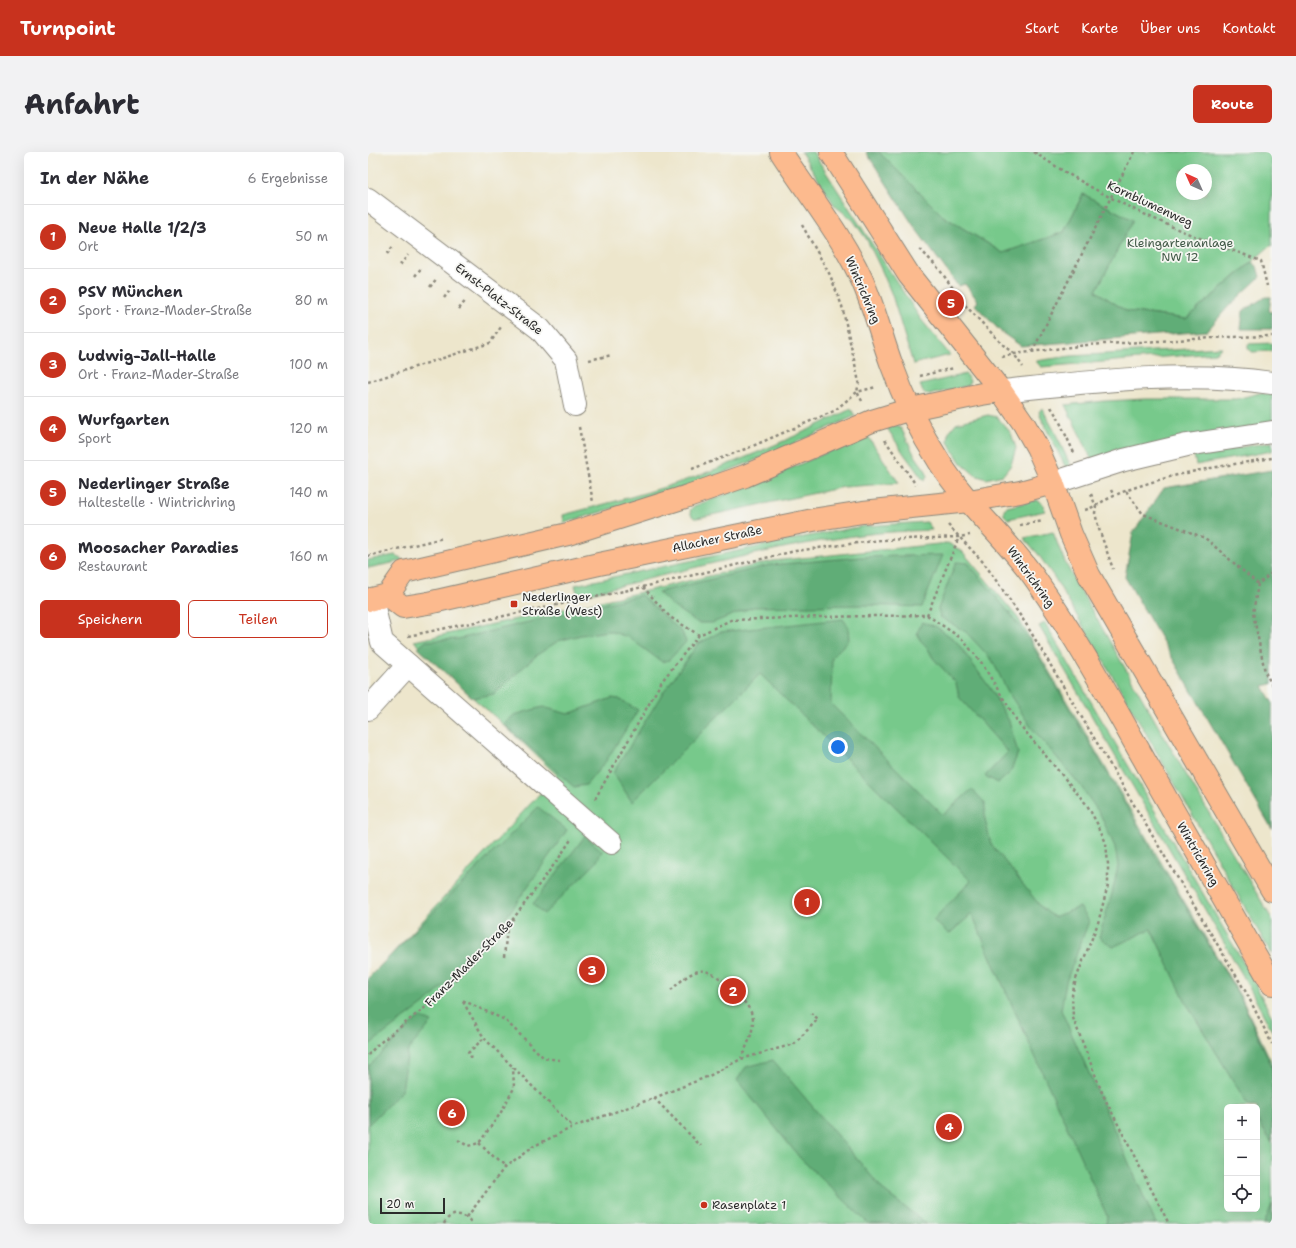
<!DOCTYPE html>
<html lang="de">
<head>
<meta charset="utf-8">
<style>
	:root { --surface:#fff; --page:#f2f2f3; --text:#2b2b33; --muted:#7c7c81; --line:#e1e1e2; --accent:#c8321e }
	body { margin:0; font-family:"Shantell Sans",sans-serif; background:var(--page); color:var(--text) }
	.controls { position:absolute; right:12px; bottom:12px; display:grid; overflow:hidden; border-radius:6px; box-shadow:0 4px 16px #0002 }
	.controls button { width:36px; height:36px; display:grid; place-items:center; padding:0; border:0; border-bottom:1px solid var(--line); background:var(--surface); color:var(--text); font:20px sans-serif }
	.compass { position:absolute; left:808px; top:12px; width:36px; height:36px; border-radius:50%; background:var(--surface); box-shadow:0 4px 16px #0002; rotate:315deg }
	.scale { position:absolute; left:12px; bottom:10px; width:65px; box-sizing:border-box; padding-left:4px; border:2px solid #2b2b2b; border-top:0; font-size:11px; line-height:14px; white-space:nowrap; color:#2b2b2b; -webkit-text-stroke:3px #f6f6f2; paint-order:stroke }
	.you { position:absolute; left:470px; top:595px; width:14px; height:14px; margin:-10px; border:3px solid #fff; border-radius:50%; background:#1a73e8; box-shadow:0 0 0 6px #1a73e833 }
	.badge { display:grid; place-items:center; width:26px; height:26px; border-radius:50%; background:var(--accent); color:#fff; font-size:13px; font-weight:700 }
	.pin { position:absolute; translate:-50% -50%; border:2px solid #fff; box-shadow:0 1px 4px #0006 }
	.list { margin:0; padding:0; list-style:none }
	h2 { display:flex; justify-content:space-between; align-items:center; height:52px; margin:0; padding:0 16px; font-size:17px }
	h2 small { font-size:13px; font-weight:400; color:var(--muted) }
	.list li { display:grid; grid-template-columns:26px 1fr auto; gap:12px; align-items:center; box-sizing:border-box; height:64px; padding:0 16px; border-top:1px solid var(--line) }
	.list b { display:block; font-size:15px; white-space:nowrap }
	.list p { margin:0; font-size:13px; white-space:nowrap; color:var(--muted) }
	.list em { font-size:13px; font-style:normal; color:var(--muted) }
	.actions { display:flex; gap:8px; padding:12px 16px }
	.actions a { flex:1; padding:9px 0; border:1px solid var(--accent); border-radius:6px; text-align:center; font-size:14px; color:var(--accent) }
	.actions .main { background:var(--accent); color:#fff }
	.icon { flex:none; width:22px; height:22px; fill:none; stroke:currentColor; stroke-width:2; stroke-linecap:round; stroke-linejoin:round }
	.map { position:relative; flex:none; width:904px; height:1072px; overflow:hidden; border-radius:6px }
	header { display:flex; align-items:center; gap:24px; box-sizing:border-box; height:56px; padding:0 20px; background:var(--accent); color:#fff }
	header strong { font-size:19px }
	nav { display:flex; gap:22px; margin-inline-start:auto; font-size:14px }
	.intro { display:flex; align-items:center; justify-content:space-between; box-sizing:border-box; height:96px; padding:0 24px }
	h1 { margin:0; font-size:28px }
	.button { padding:10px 18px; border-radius:6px; background:var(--accent); color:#fff; font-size:14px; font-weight:700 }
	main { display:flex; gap:24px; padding:0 24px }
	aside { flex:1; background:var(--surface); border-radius:6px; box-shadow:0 4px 16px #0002 }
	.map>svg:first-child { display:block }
</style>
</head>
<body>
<header>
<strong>Turnpoint</strong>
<nav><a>Start</a><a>Karte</a><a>Über uns</a><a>Kontakt</a></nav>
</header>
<div class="intro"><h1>Anfahrt</h1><a class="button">Route</a></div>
<main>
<aside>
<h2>In der Nähe<small>6 Ergebnisse</small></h2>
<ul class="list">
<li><span class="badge">1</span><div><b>Neue Halle 1/2/3</b><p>Ort</p></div><em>50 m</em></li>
<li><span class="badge">2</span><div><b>PSV München</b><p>Sport · Franz-Mader-Straße</p></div><em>80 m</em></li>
<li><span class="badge">3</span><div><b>Ludwig-Jall-Halle</b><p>Ort · Franz-Mader-Straße</p></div><em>100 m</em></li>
<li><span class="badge">4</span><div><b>Wurfgarten</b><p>Sport</p></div><em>120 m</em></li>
<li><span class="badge">5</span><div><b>Nederlinger Straße</b><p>Haltestelle · Wintrichring</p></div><em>140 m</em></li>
<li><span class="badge">6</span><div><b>Moosacher Paradies</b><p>Restaurant</p></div><em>160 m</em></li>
</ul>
<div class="actions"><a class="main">Speichern</a><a>Teilen</a></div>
</aside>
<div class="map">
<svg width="904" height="1072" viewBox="0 0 904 1072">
	<rect width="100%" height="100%" fill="#f6f6f2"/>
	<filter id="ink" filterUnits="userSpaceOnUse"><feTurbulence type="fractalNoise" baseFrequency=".025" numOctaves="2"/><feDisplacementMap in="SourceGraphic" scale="8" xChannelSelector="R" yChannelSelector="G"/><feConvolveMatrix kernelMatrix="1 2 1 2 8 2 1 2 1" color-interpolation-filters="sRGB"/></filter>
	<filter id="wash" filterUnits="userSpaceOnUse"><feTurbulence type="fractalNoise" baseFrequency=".012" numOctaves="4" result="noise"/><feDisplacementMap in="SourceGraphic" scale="16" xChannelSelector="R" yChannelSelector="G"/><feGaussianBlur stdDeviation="0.9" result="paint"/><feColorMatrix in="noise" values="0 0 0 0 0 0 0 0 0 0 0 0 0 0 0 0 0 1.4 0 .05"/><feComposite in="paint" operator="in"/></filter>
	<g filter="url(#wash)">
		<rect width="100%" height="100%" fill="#ede6cc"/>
		<g fill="#77c98b" stroke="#517a5b" fill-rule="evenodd">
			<polygon points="433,0 445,0 552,166 582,203 545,212 524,143 514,119 499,88 485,68 467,54"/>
			<path d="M511,0H904V94H902L818,167L758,159L728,139L764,68L715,42L696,80L635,101L575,64ZM814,18H838V42H814Z"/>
			<polygon points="904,191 904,199 884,200 880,196 880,192"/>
			<polygon points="854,195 847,201 673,215 668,209 703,204"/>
			<polygon points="598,222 602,229 599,234 561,243 555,240 552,233"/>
			<polygon points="892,241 904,243 904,271 724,309 717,293 697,253 737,249 777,247 868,247"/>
			<polygon points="674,256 687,280 704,317 699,316 697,314 674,268 671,260"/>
			<path d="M483,257L487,264L400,303L327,332L196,371L195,363C240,351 286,340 329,324C382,305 433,282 483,257Z"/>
			<polygon points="620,263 629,265 643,281 648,296 643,313 635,323 618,327 607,323 593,311 580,290 581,280 588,271"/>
			<polygon points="526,273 533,276 546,302 558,319 559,325 556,329 536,302 519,276"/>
			<path d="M499,283L531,331L476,335L329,366H326C321,361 321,358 326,354L391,330Z"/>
			<polygon points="904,290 904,299 828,313 826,303"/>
			<polygon points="669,348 675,352 677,359 640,367 636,363 636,357 639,355"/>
			<path d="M559,370L564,378C540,379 516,380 492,383C396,396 303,422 210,444L207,433L436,385L496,374Z"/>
			<polygon points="685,380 696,408 705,425 809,607 904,767 904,803 771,569 686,425 670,402 656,386"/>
			<path d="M580,391L594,399L650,466L787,700L874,847L904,911V1072H0V828L189,623L126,564L105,546H106L46,489L265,442L405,409ZM859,955H889V1057H859Z"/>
			<polygon points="27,403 33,406 34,409 0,416 0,408"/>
			<polygon points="677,471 881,820 904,865 904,879 875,824 836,756 671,474"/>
		</g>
		<g fill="#61ad77" stroke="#466c51">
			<polygon points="498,0 511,0 575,64 635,101 696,80 715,42 765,68 728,139 758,159 818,167 884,110 889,114 892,125 860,155 839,179 653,194 633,180 607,153 610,149 597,132 590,134 547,76"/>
			<polygon points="897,145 903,145 901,159 904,160 904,177 873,177 875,159"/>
			<polygon points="904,318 904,532 895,534 904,550 904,677 757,425 765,381 796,336"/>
			<polygon points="575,403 554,455 494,453 385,455 344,471 330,471 306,455 290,440 402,413 493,405"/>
			<polygon points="588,410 600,411 644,464 661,488 785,700 873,847 904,915 904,991 889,968 889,955 881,955 820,854 783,777 745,795 731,785 744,742 750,714 747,695 732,662 712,633 663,575 640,540 624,508 598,480 572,465 570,457"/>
			<polygon points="273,443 314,480 318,490 301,508 294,510 260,485 241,479 213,483 190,489 169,503 126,542 105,546 50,496 58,489 90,487"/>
			<polygon points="475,467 480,474 481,488 464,505 463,552 575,663 604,637 617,651 617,667 623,692 673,755 686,765 712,755 721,769 698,830 693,858 788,1072 738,1072 739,1064 626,813 604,762 581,782 565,768 603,729 392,522 264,650 245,621 294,542 330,492 352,480"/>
			<polygon points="554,470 569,475 588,489 622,536 641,569 650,601 642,621 630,631 617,624 640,600 591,545 588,531 565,506 559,495 552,488 549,481"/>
			<polygon points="244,546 251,547 270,558 238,609 218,633 206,635 136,572 146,563 175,555 200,562"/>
			<polygon points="170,655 199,678 140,763 92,818 61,848 1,893 0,891 0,826"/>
			<polygon points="217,684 234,699 228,711 176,762 165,752"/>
			<polygon points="51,865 64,870 40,898 34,939 0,973 0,915"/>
			<polygon points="405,908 517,1040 559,1072 501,1072 432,1006 369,928 378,915"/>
			<polygon points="904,1052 904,1072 896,1072"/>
		</g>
	</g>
	<g filter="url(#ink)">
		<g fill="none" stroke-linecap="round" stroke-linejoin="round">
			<defs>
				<g id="minor">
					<polyline points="0,47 172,177 198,208 207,253"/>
					<path d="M633,239C722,230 815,218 904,231"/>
					<polyline points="685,331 756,308 819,293 904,280"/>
					<polyline points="4,447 14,490 243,691"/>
					<polyline points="0,557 40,513"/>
				</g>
				<g id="major">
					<path d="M413,0C440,42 473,82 494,128C506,155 513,183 523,211C535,245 552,280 572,311C599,354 639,386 668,428C710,488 745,552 781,616C822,688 863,760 904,832"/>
					<polyline points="463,0 541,123 633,239 656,272 669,295 685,331 703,382 721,423 904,738"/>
					<polyline points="20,443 35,455 60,451 231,412 450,367 495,360 601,349 652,340 685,331"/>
					<polyline points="0,448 20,443 36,420 200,382 317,345 377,324 504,269 543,257 614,242 633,239"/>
				</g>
			</defs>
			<use href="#minor" stroke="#8c887c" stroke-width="24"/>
			<use href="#major" stroke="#8c887c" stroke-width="24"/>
			<g stroke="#8c887c" stroke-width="2.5" stroke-dasharray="3 3" stroke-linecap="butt">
				<path d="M666,0C710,30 758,55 807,76C835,88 864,98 893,109L899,134"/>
				<polyline points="434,73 462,123 474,154 491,230 489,240 494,249"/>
				<polyline points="552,97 571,117 597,153 634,192 646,202 655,215"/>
				<polyline points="19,102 26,93"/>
				<polyline points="32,113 40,103"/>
				<polyline points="47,124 54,115"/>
				<polyline points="62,135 69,126"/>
				<polyline points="76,146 83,137"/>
				<polyline points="91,157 98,148"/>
				<polyline points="664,200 766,0"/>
				<polyline points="634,205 646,202 719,193 862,185 904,184"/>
				<polyline points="221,208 244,203"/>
				<polyline points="552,224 586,216"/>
				<polyline points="0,230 122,191 133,175"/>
				<polyline points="683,255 690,266 706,301"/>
				<polyline points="211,275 225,350"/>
				<polyline points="517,288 548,333"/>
				<polyline points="324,317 380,296 466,259 489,240 508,235"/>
				<polyline points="743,338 746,344"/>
				<polyline points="758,339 775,362 837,386 890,432"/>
				<polyline points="723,342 728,355 727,361 731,377 745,417"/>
				<path d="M717,358C727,355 734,349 744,345C755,339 768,335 781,331C821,318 863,313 904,306"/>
				<polyline points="580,373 616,411 658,472 879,842 904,892"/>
				<polyline points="652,373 675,369"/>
				<polyline points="0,404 75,386"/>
				<polyline points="904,421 890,432 885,461 897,520 904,533"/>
				<polyline points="275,435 302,465 331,483"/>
				<polyline points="207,444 208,449"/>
				<polyline points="559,463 591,385"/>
				<polyline points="40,484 275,435 427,399 513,388 591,385 602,383"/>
				<polyline points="227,647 294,529 331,483 363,468 453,465 559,463 594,487 613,510 651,572 719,653 730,673 738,691 740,712 740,733 730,771 708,827 704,843 705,866 735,943 801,1072"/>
				<polyline points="136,805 139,776"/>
				<path d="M303,838C312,830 324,817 337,819C352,822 385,853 385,868C385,882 379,894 373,906"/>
				<polyline points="0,903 9,893 68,847 139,775 191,706 204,686"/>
				<polyline points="104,906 100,901 116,886"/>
				<polyline points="192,908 176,906 137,868 94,848 116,886 205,975"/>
				<polyline points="286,946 333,994"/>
				<polyline points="90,988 100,994 111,991 132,962 146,936 145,915"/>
				<polyline points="111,991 136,1016"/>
				<polyline points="99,1065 136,1016 166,994 205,975 286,946 341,924 373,907 426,892 450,867 443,861"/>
				<path d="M76,1072C81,1059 98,1060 104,1072"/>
			</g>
			<use href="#minor" stroke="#fff" stroke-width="22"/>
			<use href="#major" stroke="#fcba8e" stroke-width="22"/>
		</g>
	</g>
	<g fill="#c8321e" stroke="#f6f6f2" stroke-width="1.5">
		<rect x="142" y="448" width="8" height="8" rx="2"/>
		<circle cx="336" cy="1053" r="4"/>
	</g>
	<g text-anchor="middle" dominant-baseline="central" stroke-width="3.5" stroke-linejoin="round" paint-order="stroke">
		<g font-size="12" fill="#2b2b2b" stroke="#f6f6f2">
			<text transform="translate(782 52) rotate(25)">Kornblumenweg</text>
			<text transform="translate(495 138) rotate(67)">Wintrichring</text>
			<text transform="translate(131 147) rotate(38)">Ernst-Platz-Straße</text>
			<text transform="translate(349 387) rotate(-12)">Allacher Straße</text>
			<text transform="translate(663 425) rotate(54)">Wintrichring</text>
			<text transform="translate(830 702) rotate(60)">Wintrichring</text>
			<text transform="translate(101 811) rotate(-45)">Franz-Mader-Straße</text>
		</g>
		<g font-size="12" fill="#425a48" stroke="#f6f6f2">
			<text x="812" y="91">Kleingartenanlage<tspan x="812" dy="14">NW 12</tspan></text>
		</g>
		<g font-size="12" fill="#2b2b2b" stroke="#f6f6f2" text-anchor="start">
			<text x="154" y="445">Nederlinger<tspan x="154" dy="14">Straße (West)</tspan></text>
			<text x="344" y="1053">Rasenplatz 1</text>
		</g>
	</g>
</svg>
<div class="controls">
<button>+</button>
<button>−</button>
<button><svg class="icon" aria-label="locate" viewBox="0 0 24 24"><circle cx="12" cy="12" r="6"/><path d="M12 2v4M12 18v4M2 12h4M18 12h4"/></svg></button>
</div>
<svg class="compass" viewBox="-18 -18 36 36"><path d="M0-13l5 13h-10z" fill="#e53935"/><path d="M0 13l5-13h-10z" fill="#7c7c81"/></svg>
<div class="scale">20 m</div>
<div class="you"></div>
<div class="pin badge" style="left:439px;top:750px">1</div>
<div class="pin badge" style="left:365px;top:839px">2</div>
<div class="pin badge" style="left:224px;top:818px">3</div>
<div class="pin badge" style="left:581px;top:975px">4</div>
<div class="pin badge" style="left:583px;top:151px">5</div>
<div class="pin badge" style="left:84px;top:961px">6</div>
</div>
</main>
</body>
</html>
